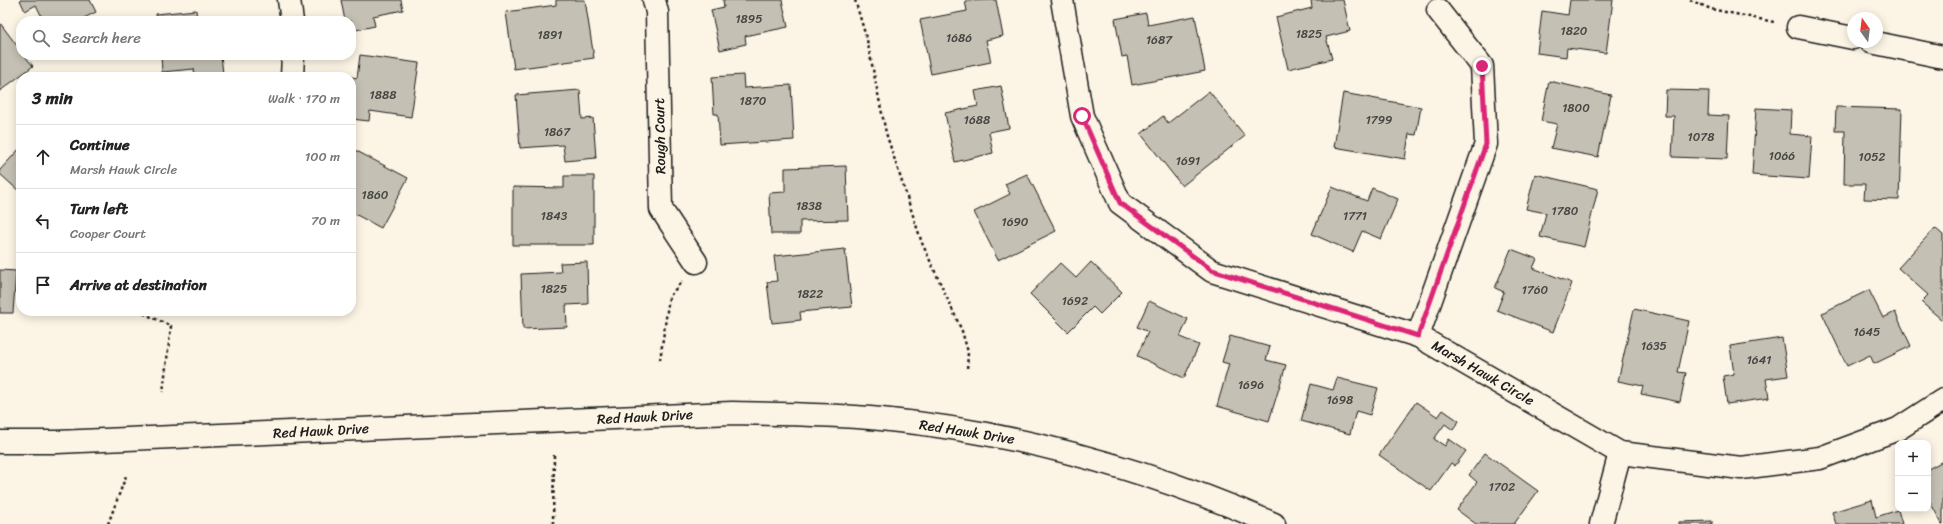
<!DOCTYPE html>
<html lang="en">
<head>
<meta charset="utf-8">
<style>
	:root { --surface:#fff; --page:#f6f6f6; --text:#222; --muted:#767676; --line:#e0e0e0 }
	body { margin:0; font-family:Sriracha,sans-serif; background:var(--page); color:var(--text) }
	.controls { position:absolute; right:12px; bottom:12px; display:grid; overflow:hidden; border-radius:8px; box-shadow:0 2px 10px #0003 }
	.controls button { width:36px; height:36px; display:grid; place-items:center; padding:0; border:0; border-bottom:1px solid var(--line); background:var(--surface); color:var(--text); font:20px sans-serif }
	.compass { position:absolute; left:1847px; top:12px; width:36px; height:36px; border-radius:50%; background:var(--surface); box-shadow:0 2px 10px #0003; rotate:346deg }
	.stop { position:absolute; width:12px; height:12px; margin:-9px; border:3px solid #db2777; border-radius:50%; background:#fff }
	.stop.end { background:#db2777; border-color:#fff; box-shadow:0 1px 4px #0008 }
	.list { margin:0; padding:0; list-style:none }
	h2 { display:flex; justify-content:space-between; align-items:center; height:52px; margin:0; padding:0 16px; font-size:17px }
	h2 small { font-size:13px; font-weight:400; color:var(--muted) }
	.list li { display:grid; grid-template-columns:26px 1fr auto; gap:12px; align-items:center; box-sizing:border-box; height:64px; padding:0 16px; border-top:1px solid var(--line) }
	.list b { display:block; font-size:15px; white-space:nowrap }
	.list p { margin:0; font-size:13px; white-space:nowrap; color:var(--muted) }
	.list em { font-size:13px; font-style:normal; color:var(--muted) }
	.icon { flex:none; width:22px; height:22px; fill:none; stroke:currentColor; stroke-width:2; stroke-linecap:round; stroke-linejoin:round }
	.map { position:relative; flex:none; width:1943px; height:524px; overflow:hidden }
	.search { position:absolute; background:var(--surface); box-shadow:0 2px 10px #0003; left:16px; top:16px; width:340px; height:44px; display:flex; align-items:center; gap:10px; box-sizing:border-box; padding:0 14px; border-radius:16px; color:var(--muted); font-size:15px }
	.panel { position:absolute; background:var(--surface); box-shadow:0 2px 10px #0003; left:16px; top:72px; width:340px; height:244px; border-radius:16px }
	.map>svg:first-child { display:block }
</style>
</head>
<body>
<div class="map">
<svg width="1943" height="524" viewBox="0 0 1943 524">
	<rect width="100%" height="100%" fill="#fcf5e5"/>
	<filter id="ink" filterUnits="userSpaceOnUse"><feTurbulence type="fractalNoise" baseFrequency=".025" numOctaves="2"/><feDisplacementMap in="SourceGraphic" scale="8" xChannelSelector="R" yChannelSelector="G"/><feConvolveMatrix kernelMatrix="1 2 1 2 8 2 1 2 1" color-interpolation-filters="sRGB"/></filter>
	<g filter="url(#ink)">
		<g fill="#c4c0b3" stroke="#1c1c1c">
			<polygon points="20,0 90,0 96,12 78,21 44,21 36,5 25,11"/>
			<polygon points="341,0 401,0 403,10 373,16 375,26 351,31 351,21 345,21"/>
			<polygon points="556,0 585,0 594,58 514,69 506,12 556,5"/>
			<polygon points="723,0 782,0 788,27 745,36 746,44 720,50 711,10 724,7"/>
			<polygon points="996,0 1003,36 986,40 991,62 931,74 920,20 967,11 965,1"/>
			<polygon points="1311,0 1343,0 1350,31 1326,37 1332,59 1288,69 1276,17 1312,8"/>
			<polygon points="1570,0 1613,0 1606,53 1567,48 1566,57 1537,53 1542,11 1568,15"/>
			<polygon points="196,10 197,21 157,21 156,14"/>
			<polygon points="1146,13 1148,25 1195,16 1205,71 1132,85 1127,56 1122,57 1115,19"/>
			<polygon points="0,23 21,51 21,55 24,55 33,66 0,91"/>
			<polygon points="161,55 221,55 223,74 195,77 194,69 162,72"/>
			<polygon points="360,55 419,63 411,117 370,111 369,121 351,119 351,77 346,76 357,78"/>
			<polygon points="743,75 744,88 791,85 794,140 720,145 718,114 714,114 712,77"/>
			<polygon points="1549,81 1611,95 1598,157 1551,148 1557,124 1541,121"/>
			<polygon points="1001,86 1009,128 989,132 993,153 955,162 945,113 978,106 975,91"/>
			<polygon points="580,90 582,119 593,118 596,158 565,161 563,145 520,148 516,95"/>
			<polygon points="1666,90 1709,91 1708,115 1729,116 1727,159 1672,157 1674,116 1665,116"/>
			<polygon points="1209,91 1245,136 1182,186 1141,134 1163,116 1168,123"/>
			<polygon points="1343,93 1421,107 1416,135 1409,134 1405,159 1334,147"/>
			<polygon points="1836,107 1902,109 1899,200 1864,199 1865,184 1844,184 1845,131 1835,131"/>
			<polygon points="1756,108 1791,110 1790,134 1812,136 1809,179 1752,175"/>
			<polygon points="21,147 21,193 0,174 0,170"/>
			<polygon points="351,148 408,178 381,228 351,212"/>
			<polygon points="846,166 848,220 800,221 800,234 771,234 769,193 785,192 785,168"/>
			<polygon points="1027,174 1056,231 998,260 974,212 1010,194 1005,184"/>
			<polygon points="1535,174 1598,189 1584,247 1540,237 1546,213 1526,209"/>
			<polygon points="564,176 594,176 594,245 513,245 513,187 564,188"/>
			<polygon points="1332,187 1367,201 1372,188 1398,199 1381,239 1362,231 1353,252 1312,234"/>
			<polygon points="1935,228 1943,235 1943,319 1942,320 1921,302 1928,295 1898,268"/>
			<polygon points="845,249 852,307 800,312 801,320 772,323 767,282 777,281 774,256"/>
			<polygon points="1511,249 1537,259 1533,268 1572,283 1553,332 1497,310 1504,292 1495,288"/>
			<polygon points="587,262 588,304 566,305 567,327 523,329 521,274 561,272 560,263"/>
			<polygon points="1091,262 1122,292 1100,314 1093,307 1068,332 1030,294 1060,263 1076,278"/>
			<polygon points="0,270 16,271 13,313 0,313"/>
			<polygon points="1869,290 1883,318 1895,312 1911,346 1874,364 1870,355 1847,366 1822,313"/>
			<polygon points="1149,301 1188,319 1180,337 1199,345 1184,378 1137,356 1148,332 1137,327"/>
			<polygon points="1634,309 1689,321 1678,372 1686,373 1680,402 1641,394 1643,386 1618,381"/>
			<polygon points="1230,336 1270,347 1266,360 1286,365 1269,421 1217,406 1229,364 1222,362"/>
			<polygon points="1782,338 1788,376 1766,379 1769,398 1727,404 1723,376 1734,374 1730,346"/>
			<polygon points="1337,378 1378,388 1370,415 1356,411 1350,434 1301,421 1311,384 1333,390"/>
			<polygon points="1416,402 1438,417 1443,410 1459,421 1453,430 1445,424 1434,439 1445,446 1449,439 1466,451 1455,466 1451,463 1431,491 1379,455"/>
			<polygon points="1485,453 1538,491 1514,524 1476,524 1457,510 1477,482 1469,475"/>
			<polygon points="1943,461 1943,524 1942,524 1928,498 1928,469"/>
			<polygon points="1872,500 1876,517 1898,510 1902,524 1836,524 1832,512"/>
			<polygon points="1712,521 1712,524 1679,524 1679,522"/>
		</g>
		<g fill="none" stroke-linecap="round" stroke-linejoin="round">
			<defs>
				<g id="minor">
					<polyline points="289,0 292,21"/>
					<polyline points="654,0 657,12 661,209 696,262"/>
					<polyline points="1062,0 1082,116 1120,203 1212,271 1418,336 1620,453 1741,468 1820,458 1898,429 1943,400"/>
					<polyline points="1798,27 1853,38"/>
					<polyline points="1871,42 1943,57"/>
					<polyline points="292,77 293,55"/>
					<polyline points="1418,336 1486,144 1482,66 1438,10"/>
					<path d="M0,442H57L732,413C782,414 831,414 881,419C1016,432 1149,470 1274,524"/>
					<polyline points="1601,524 1620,453"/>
				</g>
			</defs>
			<use href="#minor" stroke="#1c1c1c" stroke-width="25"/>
			<g stroke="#1c1c1c" stroke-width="2.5" stroke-dasharray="3 3" stroke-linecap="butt">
				<polyline points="855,0 867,40 886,133 922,243 962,331 968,352 967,370"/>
				<polyline points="1690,0 1711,9 1774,22"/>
				<polyline points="138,311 171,326 163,392"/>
				<polyline points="660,360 669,297 682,281"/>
				<polyline points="108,524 126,476"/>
				<polyline points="553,524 554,454"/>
			</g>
			<use href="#minor" stroke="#fcf5e5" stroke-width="22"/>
		</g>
	</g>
	<g fill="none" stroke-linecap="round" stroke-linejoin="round" filter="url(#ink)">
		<polyline stroke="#db2777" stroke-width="5" points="1082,116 1120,203 1212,270 1418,336 1486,144 1482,66"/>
	</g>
	<g text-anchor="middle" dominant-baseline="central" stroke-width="3" stroke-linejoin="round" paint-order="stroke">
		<g font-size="12" fill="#464542">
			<text x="749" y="19">1895</text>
			<text x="1574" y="31">1820</text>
			<text x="1309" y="34">1825</text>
			<text x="550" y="35">1891</text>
			<text x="959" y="38">1686</text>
			<text x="1159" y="40">1687</text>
			<text x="383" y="95">1888</text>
			<text x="753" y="101">1870</text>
			<text x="1576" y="108">1800</text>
			<text x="977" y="120">1688</text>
			<text x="1379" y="120">1799</text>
			<text x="557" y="132">1867</text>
			<text x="1701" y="137">1078</text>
			<text x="1782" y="156">1066</text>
			<text x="1872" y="157">1052</text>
			<text x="1188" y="161">1691</text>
			<text x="375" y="195">1860</text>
			<text x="809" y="206">1838</text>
			<text x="1565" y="211">1780</text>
			<text x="554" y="216">1843</text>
			<text x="1355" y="216">1771</text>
			<text x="1015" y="222">1690</text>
			<text x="554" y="289">1825</text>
			<text x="1535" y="290">1760</text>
			<text x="810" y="294">1822</text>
			<text x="1075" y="301">1692</text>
			<text x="1867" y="332">1645</text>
			<text x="1654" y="346">1635</text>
			<text x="1759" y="360">1641</text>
			<text x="1251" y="385">1696</text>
			<text x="1340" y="400">1698</text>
			<text x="1502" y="487">1702</text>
		</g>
		<g font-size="14" fill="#1c1c1c" stroke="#fcf5e5">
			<text transform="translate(660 136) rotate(-91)">Rough Court</text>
			<text transform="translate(1483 373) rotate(30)">Marsh Hawk Circle</text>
			<text transform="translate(645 417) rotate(-3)">Red Hawk Drive</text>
			<text transform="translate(321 431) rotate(-3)">Red Hawk Drive</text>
			<text transform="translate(967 432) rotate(9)">Red Hawk Drive</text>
		</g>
	</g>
</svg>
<div class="controls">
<button>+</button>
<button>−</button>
</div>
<svg class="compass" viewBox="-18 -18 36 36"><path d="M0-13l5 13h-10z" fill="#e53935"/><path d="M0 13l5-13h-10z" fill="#767676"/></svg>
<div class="stop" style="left:1082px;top:116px"></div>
<div class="stop end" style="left:1482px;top:66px"></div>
<div class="search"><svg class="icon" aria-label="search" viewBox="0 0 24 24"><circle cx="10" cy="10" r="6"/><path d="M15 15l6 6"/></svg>Search here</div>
<section class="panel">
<h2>3 min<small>Walk · 170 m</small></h2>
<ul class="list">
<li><svg class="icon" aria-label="ahead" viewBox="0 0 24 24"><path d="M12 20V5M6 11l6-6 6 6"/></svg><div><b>Continue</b><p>Marsh Hawk Circle</p></div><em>100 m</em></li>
<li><svg class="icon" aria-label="left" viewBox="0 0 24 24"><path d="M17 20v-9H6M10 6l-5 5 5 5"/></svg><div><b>Turn left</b><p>Cooper Court</p></div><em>70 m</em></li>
<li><svg class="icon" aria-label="arrive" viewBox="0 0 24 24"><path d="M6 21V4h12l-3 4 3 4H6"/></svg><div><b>Arrive at destination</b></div></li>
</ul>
</section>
</div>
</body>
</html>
